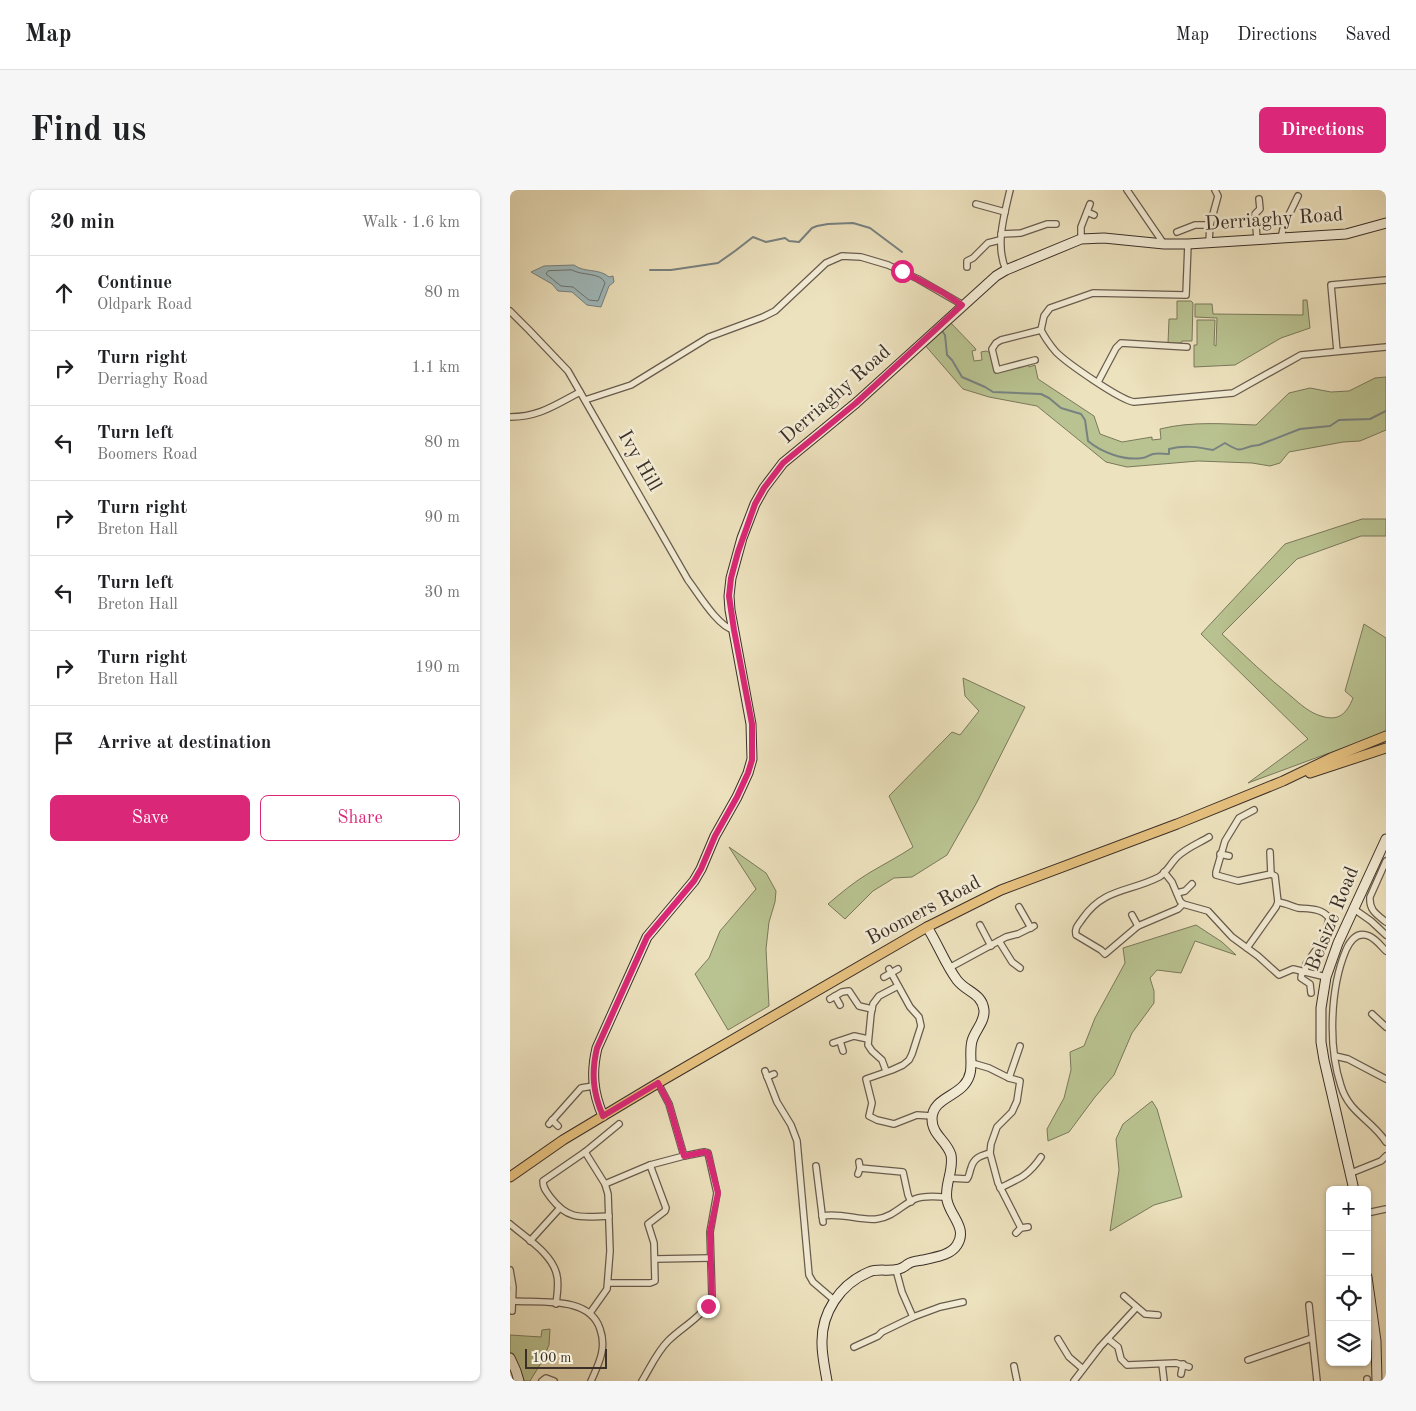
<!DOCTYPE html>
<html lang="en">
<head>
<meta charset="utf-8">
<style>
	:root { --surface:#fff; --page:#f6f6f6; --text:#202124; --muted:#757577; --line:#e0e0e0; --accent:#db2777 }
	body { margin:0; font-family:"Old Standard TT",serif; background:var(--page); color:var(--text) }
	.controls { position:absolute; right:15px; bottom:15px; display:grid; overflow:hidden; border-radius:8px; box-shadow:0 1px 4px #0004 }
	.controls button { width:45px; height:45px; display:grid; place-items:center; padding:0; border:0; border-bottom:1px solid var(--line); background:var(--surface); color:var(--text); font:25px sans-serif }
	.scale { position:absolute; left:15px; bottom:12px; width:82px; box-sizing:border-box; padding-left:5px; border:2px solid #3b2f28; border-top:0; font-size:14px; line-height:18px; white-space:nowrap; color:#3b2f28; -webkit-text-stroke:4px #f3ecd5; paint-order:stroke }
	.stop { position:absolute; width:15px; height:15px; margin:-11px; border:4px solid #db2777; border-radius:50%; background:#fff }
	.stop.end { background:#db2777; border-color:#fff; box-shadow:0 1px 5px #0008 }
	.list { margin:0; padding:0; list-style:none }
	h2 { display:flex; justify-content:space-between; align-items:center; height:65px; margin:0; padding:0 20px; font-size:21px }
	h2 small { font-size:16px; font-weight:400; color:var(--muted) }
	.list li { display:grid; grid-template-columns:32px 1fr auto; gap:15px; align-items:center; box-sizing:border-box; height:75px; padding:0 20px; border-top:1px solid var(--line) }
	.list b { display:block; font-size:19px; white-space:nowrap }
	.list p { margin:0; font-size:16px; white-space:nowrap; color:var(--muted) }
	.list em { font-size:16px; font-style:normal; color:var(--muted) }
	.actions { display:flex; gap:10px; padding:15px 20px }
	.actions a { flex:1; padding:11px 0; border:1px solid var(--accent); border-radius:8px; text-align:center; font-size:18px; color:var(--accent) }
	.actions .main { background:var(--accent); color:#fff }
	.icon { flex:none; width:28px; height:28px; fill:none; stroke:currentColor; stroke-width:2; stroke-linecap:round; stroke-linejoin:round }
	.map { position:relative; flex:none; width:876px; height:1191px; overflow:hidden; border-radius:8px }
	header { display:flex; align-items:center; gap:30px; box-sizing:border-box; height:70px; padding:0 25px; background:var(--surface); border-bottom:1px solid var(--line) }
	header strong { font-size:24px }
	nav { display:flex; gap:28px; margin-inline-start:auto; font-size:18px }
	.intro { display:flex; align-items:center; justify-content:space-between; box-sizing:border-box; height:120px; padding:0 30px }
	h1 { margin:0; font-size:35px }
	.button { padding:12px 22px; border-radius:8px; background:var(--accent); color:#fff; font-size:18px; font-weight:700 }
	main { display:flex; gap:30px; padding:0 30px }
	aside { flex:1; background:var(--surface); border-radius:8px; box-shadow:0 1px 4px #0004 }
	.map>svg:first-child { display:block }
</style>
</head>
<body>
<header>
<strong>Map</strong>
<nav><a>Map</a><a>Directions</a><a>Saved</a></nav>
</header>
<div class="intro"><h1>Find us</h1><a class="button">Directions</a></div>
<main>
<aside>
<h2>20 min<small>Walk · 1.6 km</small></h2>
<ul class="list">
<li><svg class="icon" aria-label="ahead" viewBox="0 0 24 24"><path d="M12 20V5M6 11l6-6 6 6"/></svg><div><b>Continue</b><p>Oldpark Road</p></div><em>80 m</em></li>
<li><svg class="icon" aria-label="right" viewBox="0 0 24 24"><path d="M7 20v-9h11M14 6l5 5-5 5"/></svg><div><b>Turn right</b><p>Derriaghy Road</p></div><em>1.1 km</em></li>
<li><svg class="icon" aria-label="left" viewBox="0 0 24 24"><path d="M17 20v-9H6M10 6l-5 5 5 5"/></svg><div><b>Turn left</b><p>Boomers Road</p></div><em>80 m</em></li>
<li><svg class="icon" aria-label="right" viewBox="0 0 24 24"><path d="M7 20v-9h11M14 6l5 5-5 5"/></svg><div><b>Turn right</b><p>Breton Hall</p></div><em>90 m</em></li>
<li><svg class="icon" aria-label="left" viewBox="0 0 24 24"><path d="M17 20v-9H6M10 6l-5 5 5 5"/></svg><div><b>Turn left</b><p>Breton Hall</p></div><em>30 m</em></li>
<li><svg class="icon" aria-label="right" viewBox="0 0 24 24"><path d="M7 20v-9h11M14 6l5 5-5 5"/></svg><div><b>Turn right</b><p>Breton Hall</p></div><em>190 m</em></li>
<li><svg class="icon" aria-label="arrive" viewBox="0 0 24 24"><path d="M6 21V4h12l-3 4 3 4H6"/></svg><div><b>Arrive at destination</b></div></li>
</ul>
<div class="actions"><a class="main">Save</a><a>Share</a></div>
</aside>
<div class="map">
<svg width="876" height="1191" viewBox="0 0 876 1191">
	<rect width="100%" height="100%" fill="#ede2be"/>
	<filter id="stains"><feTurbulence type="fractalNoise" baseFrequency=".004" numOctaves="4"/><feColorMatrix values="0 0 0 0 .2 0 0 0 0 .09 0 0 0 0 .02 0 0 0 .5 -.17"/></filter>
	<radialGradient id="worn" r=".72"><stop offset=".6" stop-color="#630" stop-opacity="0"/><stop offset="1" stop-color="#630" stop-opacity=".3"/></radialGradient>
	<g fill="#b9c391" stroke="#7a795c">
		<polygon points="793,110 797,110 800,138 771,148 725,175 684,177 684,155 687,155 687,130 705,130 704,155 706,156 707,128 685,127 685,114 702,114 703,124 793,125"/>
		<polygon points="667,111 681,111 683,113 682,151 672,151 671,153 658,153 659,129 667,129"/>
		<path d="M439,131L465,158L466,160L462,161L464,171L472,170L471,162L476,161L481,163L487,181L518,174L519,177L525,175L528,189L584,226L590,244L612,252L642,247V250L651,249L650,239C682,231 714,234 746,235L779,203L800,198L821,202L839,201L865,188L876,187V240L850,251L833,252L779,262L770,273L760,276L742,273L688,271L617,277L596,272L527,216L479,207L453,199L414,154Z"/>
		<path d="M852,329H876V346H851L787,369L712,444C735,466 757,487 782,507C790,514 800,523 811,526C829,532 837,523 843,508L835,501L854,434L876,448V542L738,593L798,549L691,444L775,354Z"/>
		<path d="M453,488L515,517L467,612L437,665L402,687L384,688L363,701L335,729L318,714C331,703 344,692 359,683C374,674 388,667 403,657L379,606L442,542L450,545L469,521L455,506Z"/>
		<polygon points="219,657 256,683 266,701 265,712 259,732 256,759 259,816 218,840 185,784 199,768 210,741 246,699"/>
		<polygon points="686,735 712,752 726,765 685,751 671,783 647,780 640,788 644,801 644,813 622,843 604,885 585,907 559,942 538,951 537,939 554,908 561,880 560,862 574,856 585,828 615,773 613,758"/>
		<polygon points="642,911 647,919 672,1007 644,1015 600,1041 609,980 606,949 613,934"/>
		<polygon points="40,1139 39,1155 31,1173 20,1191 10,1191 5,1172 0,1162 0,1145 31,1147 32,1140"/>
	</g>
	<path fill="#a0babd" stroke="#788281" d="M64,75C74,83 89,78 99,87L103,86L104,92L99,96L91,117L77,115L62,102L48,101L42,94L21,82L34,76Z"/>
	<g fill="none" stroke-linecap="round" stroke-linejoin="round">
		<path stroke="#6e7472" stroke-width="1" d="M62,80C72,86 91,82 95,93L88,111L79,110L63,97L51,96L36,84L38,81Z"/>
		<g stroke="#788281" stroke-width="2">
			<polyline points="140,80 161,80 208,73 225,61 243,47 256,52 275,48 279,51 289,52 302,38 307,36 318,34 343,33 360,38 392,62"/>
			<path d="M432,141L435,145L437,165L442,170L452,187L475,197L483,202L531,204L539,208L551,218L571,224L575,230L578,251C591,262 614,271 632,268C636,268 639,265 643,264C648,263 654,264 659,264V259C674,255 688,257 703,260L715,253C736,266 729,256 749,255L790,239L820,236L829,230L860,229L876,221"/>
		</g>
		<defs>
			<g id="street">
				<polyline points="617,0 654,54"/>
				<polyline points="466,14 495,22"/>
				<polyline points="577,22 584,25"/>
				<polyline points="667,42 685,35 700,35"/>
				<polyline points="491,44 511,43 537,34 546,34"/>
				<polyline points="771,48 774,35 788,6"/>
				<polyline points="571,49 571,37 580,14"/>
				<polyline points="747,49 745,24 750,19 749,9"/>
				<polyline points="699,52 700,35 708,6 705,0"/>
				<path d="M678,54L676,105L583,103L540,118L534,126L531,140C535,148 540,155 546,162C557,173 610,210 624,212L723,203L791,165L876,157"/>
				<polyline points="457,77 457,71 463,68 478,53 490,50"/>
				<path d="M496,80C485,55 494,26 500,0"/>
				<path d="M0,121L19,140L58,181L178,390C188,403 208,437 224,440"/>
				<polyline points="827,161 821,95 876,90"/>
				<polyline points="525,170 487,180 482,159 486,153 491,150 531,140"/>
				<polyline points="588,192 606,158 611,153 677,157"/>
				<polyline points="75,210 121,195 199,147 253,127 265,121 316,73 332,66 351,67 378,75 408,89 453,115"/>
				<path d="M0,227C29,227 45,215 70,202"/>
				<polyline points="760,662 761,684"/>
				<polyline points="710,664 719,666"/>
				<path d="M876,671L860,707C859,720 866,724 876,732"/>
				<polyline points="654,682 662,692 670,711 673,714 698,721 722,747 748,766 769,785 783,779 816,787"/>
				<polyline points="667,703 675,701 682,694"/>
				<path d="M768,712C775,713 781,716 788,718C799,719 812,718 819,728L815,747L796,774L795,782"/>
				<path d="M673,714L668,719L628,736L595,764L591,760L566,745C564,738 569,734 573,728C594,698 620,702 649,687C656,683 661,673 667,667C676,658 689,653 699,647"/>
				<polyline points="509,717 521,738"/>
				<polyline points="844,719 861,731 876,745"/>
				<polyline points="622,725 628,736"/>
				<polyline points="470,735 481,756"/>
				<polyline points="489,751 502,772 510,778"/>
				<polyline points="737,758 766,717 768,712 765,686 761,684 728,691 706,685 706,682 715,651 729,628 744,620"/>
				<path d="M876,761C871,756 866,749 859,746C847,741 840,751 836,760C820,798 818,857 831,896C839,923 862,930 876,952"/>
				<polyline points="439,778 496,747 508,744 524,736"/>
				<polyline points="379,779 400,817 409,827 411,836 402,864 399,870 393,875 382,880 356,889 362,913 359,926 367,930 384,934 407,925 422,926"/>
				<polyline points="792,782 791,788 800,794 801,803"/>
				<polyline points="374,787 388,779"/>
				<polyline points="325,806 330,815"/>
				<polyline points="320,809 332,802 339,801 349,816 362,819"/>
				<polyline points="862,824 876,837"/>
				<polyline points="330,851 333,861"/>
				<polyline points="323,853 344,846 358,849"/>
				<polyline points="825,866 838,869 876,889"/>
				<polyline points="462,873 479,878 499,888 510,856"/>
				<polyline points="255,881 267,912 281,935 287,951 299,1085 303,1092 324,1110"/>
				<polyline points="376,881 372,870 362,861 358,855 361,824 363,814 369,806 388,796"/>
				<polyline points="257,887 264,884"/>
				<polyline points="499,888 510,891 507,911 502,922 487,937 481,954 480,963 488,993 511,1038"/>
				<polyline points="42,930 48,936"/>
				<polyline points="39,934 71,898 83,896"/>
				<polyline points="75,962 95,994 98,1004 100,1061 97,1099 80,1123"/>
				<polyline points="306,976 313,1032"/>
				<polyline points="350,978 393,982 398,1005 401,1012"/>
				<polyline points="841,983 871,971 876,966"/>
				<polyline points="348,984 350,978 349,972"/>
				<path d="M439,988L457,989C460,985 459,983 461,978C464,967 471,966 480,963"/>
				<polyline points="95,994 140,975 174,966 159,914 148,893"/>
				<path d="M490,998C509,989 519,985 531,967"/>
				<polyline points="857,1023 876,1019"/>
				<path d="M99,1026C72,1027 59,1031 41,1008C37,1002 33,999 33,991L75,962L109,934"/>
				<path d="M312,1026C331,1022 349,1031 367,1029C383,1027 392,1015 405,1009C415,1005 426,1007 436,1007"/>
				<path d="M0,1034C16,1048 43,1064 47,1086C49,1095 47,1105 46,1114"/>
				<polyline points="506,1043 511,1038 518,1037"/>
				<polyline points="20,1051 49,1019"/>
				<polyline points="145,1069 200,1068"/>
				<polyline points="0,1080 3,1097 2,1121"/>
				<polyline points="386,1080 392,1102 403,1127"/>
				<polyline points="99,1093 140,1093 145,1091 144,1053 138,1034 155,1021 156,1018 140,975"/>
				<polyline points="614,1106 635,1124 648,1125"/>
				<path d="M3,1111C31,1113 80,1106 90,1139C97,1158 89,1173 81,1191"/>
				<polyline points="799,1115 807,1191"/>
				<polyline points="548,1149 559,1167 573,1179"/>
				<polyline points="598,1149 608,1157 611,1169 617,1175 666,1173 679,1177"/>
				<polyline points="344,1157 368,1146 372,1142 403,1127 430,1117 453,1112"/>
				<polyline points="738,1170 802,1148"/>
				<polyline points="652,1174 654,1191"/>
				<polyline points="504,1176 507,1191"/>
				<polyline points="671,1184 673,1174"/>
				<polyline points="32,1191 36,1188 44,1191"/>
				<path d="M132,1191C140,1178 147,1162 158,1151C173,1136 192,1128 202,1107L200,1042L207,1003L198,963L194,962L174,966"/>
				<polyline points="564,1191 590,1157 626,1118"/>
				<polyline points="857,1191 857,1189"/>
			</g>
			<g id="secondary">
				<path d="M93,926C83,903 81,883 87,858L137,747L184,691L191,679L205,646L227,607L238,583L242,569L241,534L220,420L219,406L221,388L232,348L245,314L254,298L273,273L346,213L486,86L496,80L571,49L594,48L654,54H678L836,44L876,33"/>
				<polyline points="844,1000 814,870 811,852 811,818 816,787 828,753 876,649"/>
				<polyline points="857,1087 866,1151 867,1191"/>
				<polyline points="0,1168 6,1181 9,1191"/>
				<path d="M317,1191C315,1179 312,1166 312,1154C311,1123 330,1094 359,1082C369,1078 378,1082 389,1079C393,1078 395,1076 398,1074C402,1071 408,1071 413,1070C424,1067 440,1066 447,1055C458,1038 440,1026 437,1010C434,995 444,981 441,965C437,951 422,945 422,929C422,910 444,907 454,895C466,882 458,866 462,851C465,840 475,832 474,820C472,803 456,802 447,790C435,774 428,754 417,737"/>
			</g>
			<g id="primary">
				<polyline points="800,583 876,558"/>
				<polyline points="0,987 53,950 148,893 417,737 491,700 667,634 773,591 821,568 876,546"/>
			</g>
		</defs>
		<use href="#street" stroke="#685c4e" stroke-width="8"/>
		<use href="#secondary" stroke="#3b2f28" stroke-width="11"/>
		<use href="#primary" stroke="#3b2f28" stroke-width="11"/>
		<use href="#street" stroke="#f3ecd5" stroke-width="5.5"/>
		<use href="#secondary" stroke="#f3ecd5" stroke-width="9"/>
		<use href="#primary" stroke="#e6c17f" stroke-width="9"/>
	</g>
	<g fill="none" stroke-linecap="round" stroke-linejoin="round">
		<path stroke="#db2777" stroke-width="6" d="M198,1116L202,1107L200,1042L208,1003L198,963L194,962L174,966L159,914L148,893L93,926C83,903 81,883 87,858L137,747L184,691L191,679L205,646L227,607L238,583L242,570V534L224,440L219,406L221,388L228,362L245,314L254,298L273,273L346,213L452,115L432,102L392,81"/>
	</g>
	<g text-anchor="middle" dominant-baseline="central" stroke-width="5" stroke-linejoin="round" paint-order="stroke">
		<g font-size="20" fill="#3b2f28" stroke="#f3ecd5">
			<text transform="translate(764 30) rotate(-4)">Derriaghy Road</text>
			<text transform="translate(326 205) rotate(-41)">Derriaghy Road</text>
			<text transform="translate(129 271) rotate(60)">Ivy Hill</text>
			<text transform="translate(414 721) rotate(-28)">Boomers Road</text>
			<text transform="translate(823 729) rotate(-68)">Belsize Road</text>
		</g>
	</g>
	<rect width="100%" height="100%" filter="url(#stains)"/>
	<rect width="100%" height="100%" fill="url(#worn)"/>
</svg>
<div class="controls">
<button>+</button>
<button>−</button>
<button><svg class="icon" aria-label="locate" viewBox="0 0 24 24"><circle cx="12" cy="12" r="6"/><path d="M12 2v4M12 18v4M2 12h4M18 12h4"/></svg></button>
<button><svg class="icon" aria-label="layers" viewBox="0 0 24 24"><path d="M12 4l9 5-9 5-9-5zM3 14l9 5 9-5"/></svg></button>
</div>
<div class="scale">100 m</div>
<div class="stop" style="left:392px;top:81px"></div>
<div class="stop end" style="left:198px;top:1116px"></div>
</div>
</main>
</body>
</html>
